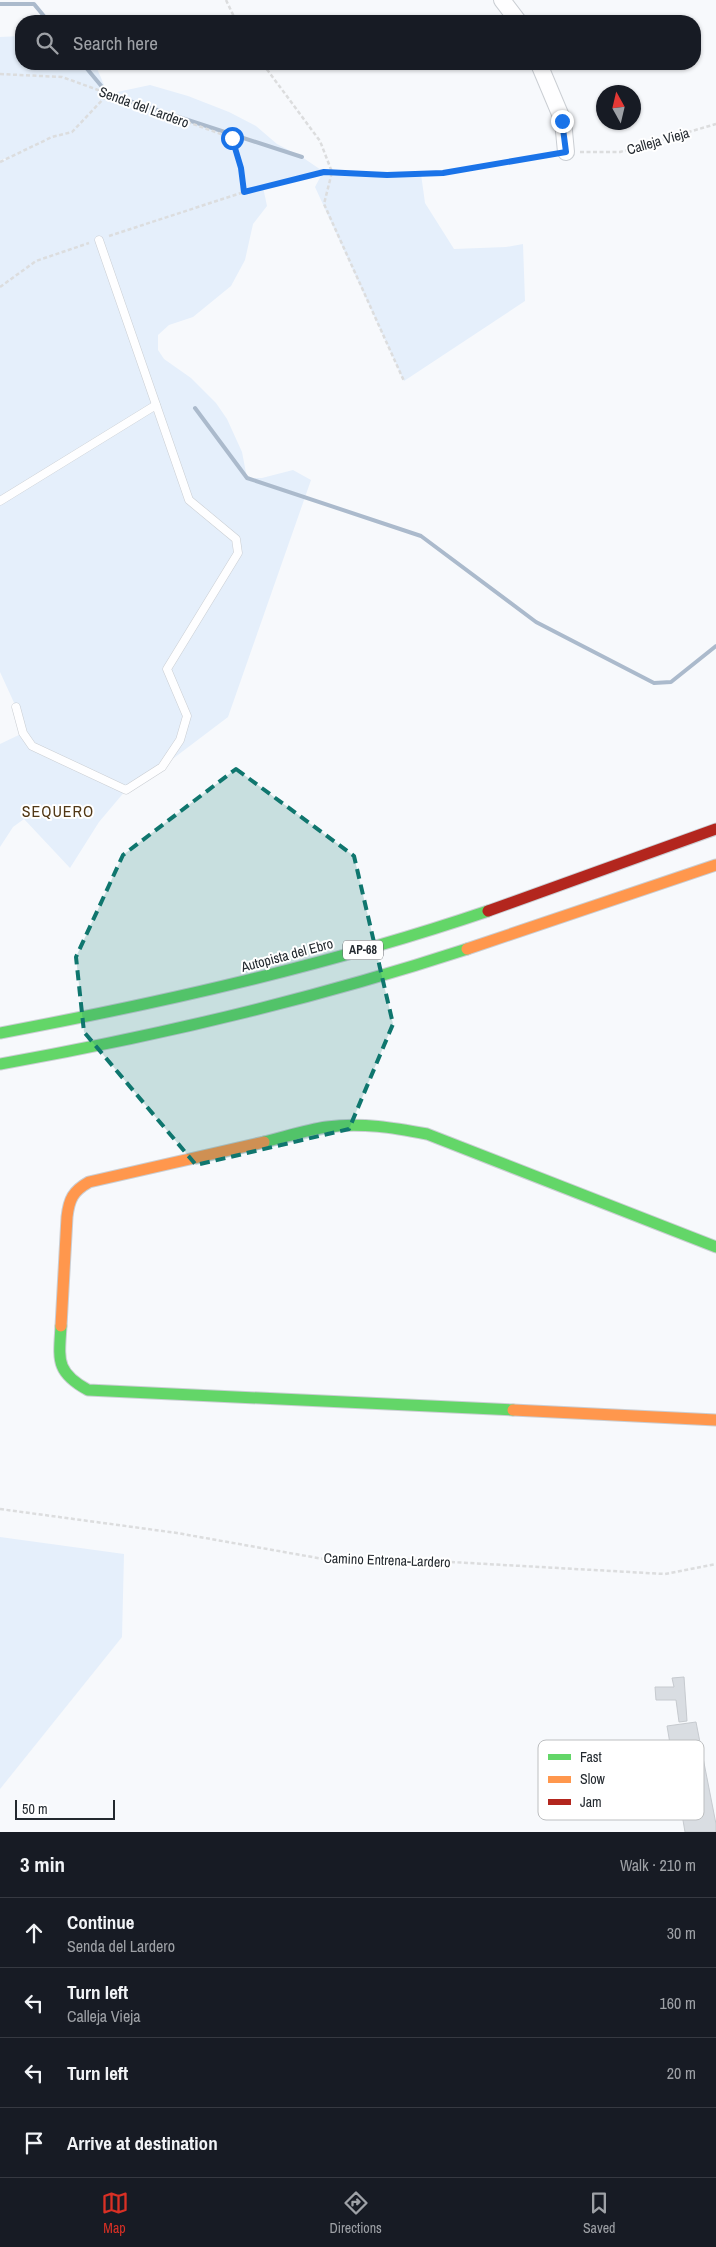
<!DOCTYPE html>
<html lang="en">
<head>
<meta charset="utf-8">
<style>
	:root { --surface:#171b24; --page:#242831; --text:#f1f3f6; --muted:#9ea1a6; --line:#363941; --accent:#d93025 }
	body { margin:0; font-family:"Archivo Narrow",sans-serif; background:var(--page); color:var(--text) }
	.compass { position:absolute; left:596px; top:85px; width:45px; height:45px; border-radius:50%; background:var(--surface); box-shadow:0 1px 4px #0004; rotate:352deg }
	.scale { position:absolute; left:15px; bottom:12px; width:100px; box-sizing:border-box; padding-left:5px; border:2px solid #23292f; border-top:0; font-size:14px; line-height:18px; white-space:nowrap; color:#23292f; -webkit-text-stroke:4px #fff; paint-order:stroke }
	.stop { position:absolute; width:15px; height:15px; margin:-11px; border:4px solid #1a73e8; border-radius:50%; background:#fff }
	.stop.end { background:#1a73e8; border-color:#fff; box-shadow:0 1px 5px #0008 }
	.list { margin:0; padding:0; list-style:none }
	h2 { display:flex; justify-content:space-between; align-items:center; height:65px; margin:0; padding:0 20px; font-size:21px }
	h2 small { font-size:16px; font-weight:400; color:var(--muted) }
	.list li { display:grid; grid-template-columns:32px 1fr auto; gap:15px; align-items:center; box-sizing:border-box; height:70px; padding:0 20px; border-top:1px solid var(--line) }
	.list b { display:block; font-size:19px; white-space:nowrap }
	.list p { margin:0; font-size:16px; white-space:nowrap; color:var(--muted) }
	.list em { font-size:16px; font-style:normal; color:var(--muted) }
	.icon { flex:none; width:28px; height:28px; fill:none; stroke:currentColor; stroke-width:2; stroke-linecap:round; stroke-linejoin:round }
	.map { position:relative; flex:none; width:716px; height:1832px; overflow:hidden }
	.search { position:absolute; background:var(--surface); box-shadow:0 1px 4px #0004; left:15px; right:15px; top:15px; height:55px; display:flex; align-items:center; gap:12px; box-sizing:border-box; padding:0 18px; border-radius:20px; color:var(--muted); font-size:19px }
	.sheet { height:345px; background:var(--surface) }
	nav { display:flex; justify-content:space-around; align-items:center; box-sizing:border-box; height:70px; border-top:1px solid var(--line); background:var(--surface); font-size:14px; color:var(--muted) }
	nav a { display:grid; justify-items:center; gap:2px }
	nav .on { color:var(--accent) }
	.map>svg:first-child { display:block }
</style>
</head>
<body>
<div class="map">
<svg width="716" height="1832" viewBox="0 0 716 1832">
	<rect width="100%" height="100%" fill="#f7f9fc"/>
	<g fill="#e5effb">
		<polygon points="21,36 21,64 95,64 108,94 150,85 188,96 229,112 256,126 277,144 302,157 324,172 421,174 425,203 454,249 506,247 523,244 525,301 404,381 315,187 323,172 263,187 267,206 253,224 245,260 231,286 193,317 169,325 158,335 158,350 164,359 191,378 216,403 227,419 242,452 247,478 262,478 293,470 311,480 228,717 162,767 126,790 99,822 70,868 24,819 13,827 0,847 0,744 23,733 16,707 0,672 0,162 11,157 0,160 0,37"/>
		<polygon points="0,1537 124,1554 122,1637 0,1789"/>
	</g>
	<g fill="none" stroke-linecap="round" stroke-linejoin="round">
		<g stroke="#abbacc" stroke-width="4">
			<polyline points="0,4 34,4 48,21"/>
			<polyline points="83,64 108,94 302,157"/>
			<polyline points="195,408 247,478 421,536 536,622 654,683 671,682 716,646"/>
		</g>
	</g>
	<g fill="#d9dde2" stroke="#c6cacf">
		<polygon points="684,1677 687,1721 679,1722 676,1700 656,1700 655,1687 674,1687 672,1678"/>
		<polygon points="696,1722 716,1824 716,1832 685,1832 667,1726"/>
	</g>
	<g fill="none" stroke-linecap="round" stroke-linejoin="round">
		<defs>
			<g id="lane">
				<polyline points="0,501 156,405"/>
				<polyline points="16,707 23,733 32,746 126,790 162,767 180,740 187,716 167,669 238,553 236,539 189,500 99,240"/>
			</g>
			<g id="street">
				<polyline points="502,0 518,21"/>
				<polyline points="539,64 563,121 566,152"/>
			</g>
			<g id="fast">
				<path d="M0,1033C165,1002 329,965 488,911"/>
				<path d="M0,1064C158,1036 314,999 467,949"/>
				<path d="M264,1142C285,1137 306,1130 327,1127C361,1122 395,1128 427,1134L716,1247"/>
				<path d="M61,1326C59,1359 55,1372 88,1390L513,1410"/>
			</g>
			<g id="slow">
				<polyline points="467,949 716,865"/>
				<path d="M61,1326L67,1217C69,1199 73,1191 89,1182L264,1142"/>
				<polyline points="513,1410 716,1420"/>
			</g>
			<polyline id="jam" points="488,911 716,829"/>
		</defs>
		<use href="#lane" stroke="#caced3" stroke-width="9"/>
		<use href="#street" stroke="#caced3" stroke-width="18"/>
		<use href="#fast" stroke="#caced3" stroke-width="13"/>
		<use href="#slow" stroke="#caced3" stroke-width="13"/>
		<use href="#jam" stroke="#caced3" stroke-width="13"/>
		<g stroke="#dcddde" stroke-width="2.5" stroke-dasharray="4 2.5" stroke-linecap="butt">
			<polyline points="226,0 236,21"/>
			<polyline points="263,64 320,141 332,172 324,204 404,381"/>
			<polyline points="0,74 62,77 232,138 241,168 244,192"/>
			<polyline points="580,152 620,152 716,124"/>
			<polyline points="0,162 52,137 72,132 108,94"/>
			<polyline points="109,236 244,192 324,172 387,175 443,173 552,154"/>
			<polyline points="0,287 36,261 89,243"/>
			<polyline points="0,1509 177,1533 329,1560 415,1560 665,1574 716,1564"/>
		</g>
		<use href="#lane" stroke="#fefeff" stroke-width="8"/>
		<use href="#street" stroke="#fefeff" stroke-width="16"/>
		<use href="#fast" stroke="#63d668" stroke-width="11"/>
		<use href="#slow" stroke="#ff974d" stroke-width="11"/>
		<use href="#jam" stroke="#b3261e" stroke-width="11"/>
	</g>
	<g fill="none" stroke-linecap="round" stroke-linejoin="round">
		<polyline stroke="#1a73e8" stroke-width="6" points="232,138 241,168 244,192 324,172 387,175 443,173 566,152 562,121"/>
	</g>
	<path fill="#0f766e" fill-opacity="0.2" stroke="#0f766e" stroke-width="4" stroke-dasharray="10 6" stroke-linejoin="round" d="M236,769L354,856L393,1024L349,1129L196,1165L84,1032L76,957L123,855Z"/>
	<g text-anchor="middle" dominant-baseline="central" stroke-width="4" stroke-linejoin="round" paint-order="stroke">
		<rect fill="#fff" stroke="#65696d" stroke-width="1" x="343" y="940.5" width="40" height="19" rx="4"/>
		<g font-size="12" font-weight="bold" fill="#23292f">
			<text x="363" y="950">AP-68</text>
		</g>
		<g font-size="14" fill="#23292f" stroke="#fff">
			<text transform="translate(144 107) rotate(20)">Senda del Lardero</text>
			<text transform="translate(658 141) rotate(-16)">Calleja Vieja</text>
			<text transform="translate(287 955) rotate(-15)">Autopista del Ebro</text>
			<text transform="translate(387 1560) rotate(2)">Camino Entrena-Lardero</text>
		</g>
		<g font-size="16" letter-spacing="1" fill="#513816" stroke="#fff">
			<text x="58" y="811">SEQUERO</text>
		</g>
	</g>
	<rect x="538" y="1740" width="166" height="80" rx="8" fill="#fff" stroke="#bdbfc1" stroke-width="1"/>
	<rect x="548" y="1754" width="23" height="6" fill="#63d668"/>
	<rect x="548" y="1776" width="23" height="7" fill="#ff974d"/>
	<rect x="548" y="1799" width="23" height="6" fill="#b3261e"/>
	<g font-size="14" fill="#23292f">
		<text x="580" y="1762">Fast</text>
		<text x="580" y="1784">Slow</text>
		<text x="580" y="1807">Jam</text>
	</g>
</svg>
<svg class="compass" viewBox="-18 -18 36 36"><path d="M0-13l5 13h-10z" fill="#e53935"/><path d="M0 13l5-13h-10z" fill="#9ea1a6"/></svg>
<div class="scale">50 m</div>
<div class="stop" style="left:232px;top:138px"></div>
<div class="stop end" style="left:562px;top:121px"></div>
<div class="search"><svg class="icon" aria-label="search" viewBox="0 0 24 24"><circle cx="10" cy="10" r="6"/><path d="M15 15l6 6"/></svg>Search here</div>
</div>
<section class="sheet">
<h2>3 min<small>Walk · 210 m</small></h2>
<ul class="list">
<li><svg class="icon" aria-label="ahead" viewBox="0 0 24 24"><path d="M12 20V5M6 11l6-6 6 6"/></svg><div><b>Continue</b><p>Senda del Lardero</p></div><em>30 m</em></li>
<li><svg class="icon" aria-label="left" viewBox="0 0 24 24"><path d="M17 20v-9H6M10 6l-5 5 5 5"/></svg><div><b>Turn left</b><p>Calleja Vieja</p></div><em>160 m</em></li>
<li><svg class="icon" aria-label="left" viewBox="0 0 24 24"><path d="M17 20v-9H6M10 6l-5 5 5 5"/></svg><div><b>Turn left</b></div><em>20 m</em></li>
<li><svg class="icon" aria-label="arrive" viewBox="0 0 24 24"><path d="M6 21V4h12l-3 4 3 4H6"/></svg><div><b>Arrive at destination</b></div></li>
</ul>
</section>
<nav>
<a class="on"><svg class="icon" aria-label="map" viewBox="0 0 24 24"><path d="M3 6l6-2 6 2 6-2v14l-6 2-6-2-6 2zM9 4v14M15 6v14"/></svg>Map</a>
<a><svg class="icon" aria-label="directions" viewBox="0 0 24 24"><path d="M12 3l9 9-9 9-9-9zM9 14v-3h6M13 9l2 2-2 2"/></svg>Directions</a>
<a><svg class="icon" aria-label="saved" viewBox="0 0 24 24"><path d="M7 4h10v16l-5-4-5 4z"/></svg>Saved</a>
</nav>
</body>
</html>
